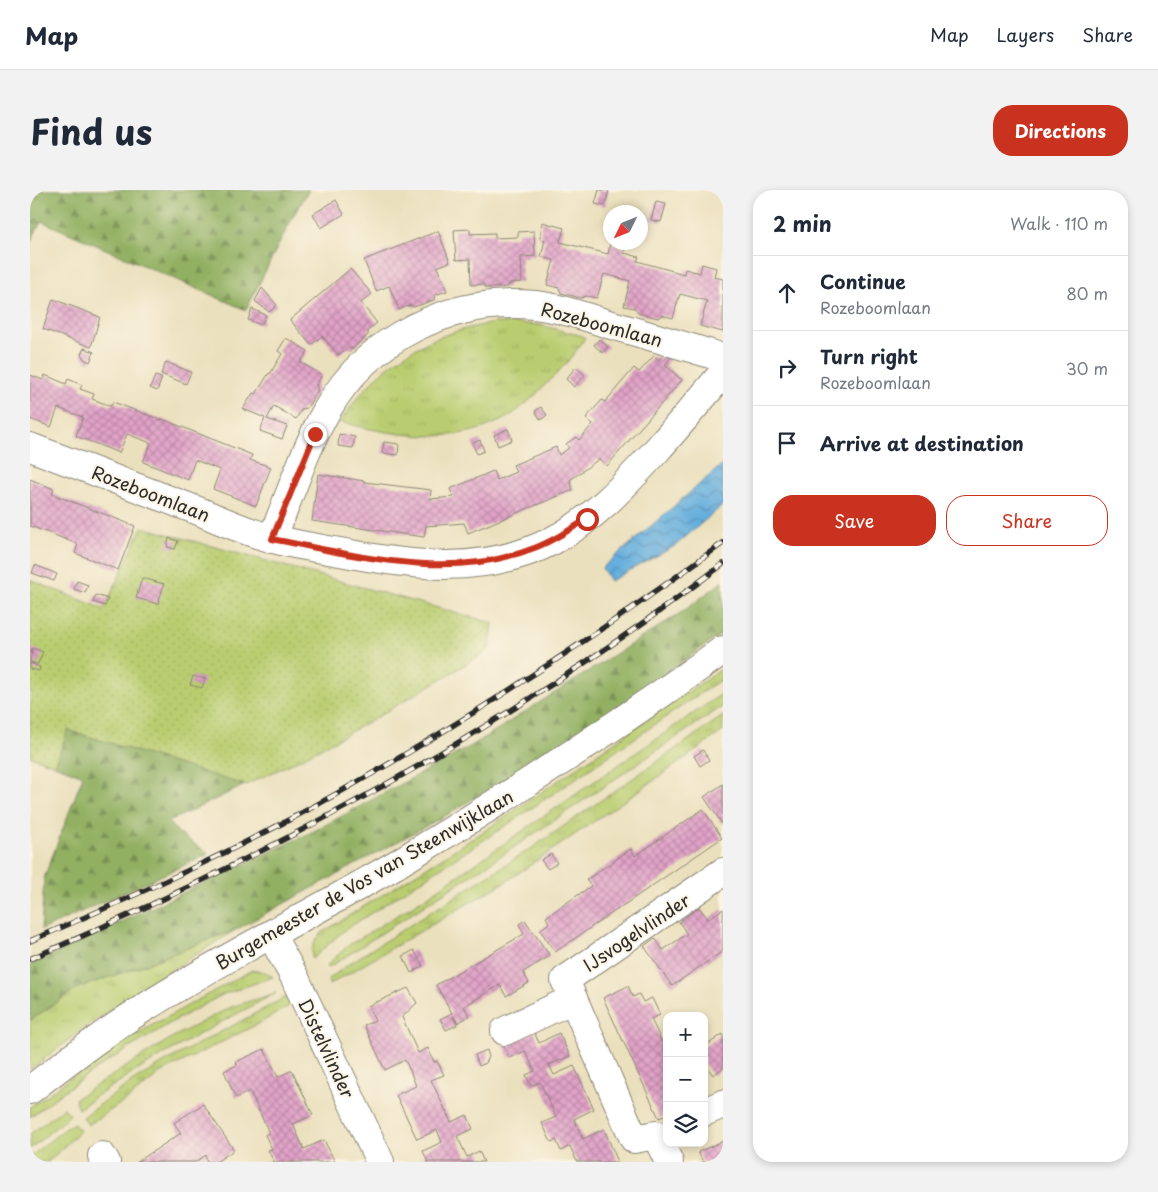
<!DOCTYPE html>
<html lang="en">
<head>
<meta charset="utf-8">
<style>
	:root { --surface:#fff; --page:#f2f2f3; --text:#1f2937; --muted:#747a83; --line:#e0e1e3; --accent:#c8321e }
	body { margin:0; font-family:"Playpen Sans",sans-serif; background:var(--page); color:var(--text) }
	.controls { position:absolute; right:15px; bottom:15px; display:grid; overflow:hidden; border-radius:10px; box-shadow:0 2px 8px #0003 }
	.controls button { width:45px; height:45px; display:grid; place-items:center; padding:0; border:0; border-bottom:1px solid var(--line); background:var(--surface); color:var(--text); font:25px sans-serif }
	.compass { position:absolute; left:573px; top:15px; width:45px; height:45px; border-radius:50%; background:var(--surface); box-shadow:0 2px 8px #0003; rotate:227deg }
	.stop { position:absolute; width:15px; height:15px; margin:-11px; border:4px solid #c8321e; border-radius:50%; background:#fff }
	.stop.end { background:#c8321e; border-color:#fff; box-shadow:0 1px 5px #0008 }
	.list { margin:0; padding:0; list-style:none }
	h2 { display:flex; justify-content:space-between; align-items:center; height:65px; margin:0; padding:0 20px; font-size:21px }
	h2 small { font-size:16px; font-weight:400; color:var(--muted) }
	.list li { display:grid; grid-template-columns:32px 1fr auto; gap:15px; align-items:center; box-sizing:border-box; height:75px; padding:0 20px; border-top:1px solid var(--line) }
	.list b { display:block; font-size:19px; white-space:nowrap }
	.list p { margin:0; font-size:16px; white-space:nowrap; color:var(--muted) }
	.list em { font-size:16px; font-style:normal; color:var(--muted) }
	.actions { display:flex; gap:10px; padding:15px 20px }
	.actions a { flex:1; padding:11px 0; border:1px solid var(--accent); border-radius:20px; text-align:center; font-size:18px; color:var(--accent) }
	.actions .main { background:var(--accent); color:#fff }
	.icon { flex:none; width:28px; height:28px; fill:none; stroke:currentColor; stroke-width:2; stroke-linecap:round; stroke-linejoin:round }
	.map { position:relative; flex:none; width:693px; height:972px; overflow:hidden; border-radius:20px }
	header { display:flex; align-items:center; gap:30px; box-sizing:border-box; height:70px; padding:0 25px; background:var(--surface); border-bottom:1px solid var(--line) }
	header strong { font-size:24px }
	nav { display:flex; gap:28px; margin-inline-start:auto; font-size:18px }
	.intro { display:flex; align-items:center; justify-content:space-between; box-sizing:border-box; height:120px; padding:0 30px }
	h1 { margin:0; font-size:35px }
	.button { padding:12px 22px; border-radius:20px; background:var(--accent); color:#fff; font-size:18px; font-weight:700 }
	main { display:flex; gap:30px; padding:0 30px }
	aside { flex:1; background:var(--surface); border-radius:20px; box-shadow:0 2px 8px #0003 }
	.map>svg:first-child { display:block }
</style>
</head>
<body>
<header>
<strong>Map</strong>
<nav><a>Map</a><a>Layers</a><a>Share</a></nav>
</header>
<div class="intro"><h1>Find us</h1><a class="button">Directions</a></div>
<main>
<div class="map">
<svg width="693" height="972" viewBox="0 0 693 972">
	<defs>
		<pattern id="grass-tufts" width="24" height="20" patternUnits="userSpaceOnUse" patternTransform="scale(1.25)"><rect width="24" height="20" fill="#b9cd70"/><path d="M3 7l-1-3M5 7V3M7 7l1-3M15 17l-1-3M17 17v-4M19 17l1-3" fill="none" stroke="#9fb061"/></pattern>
		<pattern id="forest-firs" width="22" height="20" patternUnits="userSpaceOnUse" patternTransform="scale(1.25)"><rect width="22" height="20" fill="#92b062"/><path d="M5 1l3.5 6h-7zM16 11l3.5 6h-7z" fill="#778f51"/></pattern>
		<pattern id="garden-dots" width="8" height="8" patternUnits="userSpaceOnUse" patternTransform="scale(1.25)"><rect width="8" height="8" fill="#b9cd70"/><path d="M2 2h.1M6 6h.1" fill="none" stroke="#9fb061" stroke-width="1.8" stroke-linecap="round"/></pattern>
		<pattern id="water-waves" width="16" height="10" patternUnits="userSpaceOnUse" patternTransform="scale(1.25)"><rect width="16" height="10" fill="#65aedd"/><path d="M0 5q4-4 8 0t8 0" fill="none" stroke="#538eb3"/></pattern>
		<pattern id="building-cross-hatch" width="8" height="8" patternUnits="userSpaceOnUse" patternTransform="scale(1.25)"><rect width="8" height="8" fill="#e1a2c8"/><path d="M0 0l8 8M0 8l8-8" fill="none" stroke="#b784a3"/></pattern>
	</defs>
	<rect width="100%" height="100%" fill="#fcf5e5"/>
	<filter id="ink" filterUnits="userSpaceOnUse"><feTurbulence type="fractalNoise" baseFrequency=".02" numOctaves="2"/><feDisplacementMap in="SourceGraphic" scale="10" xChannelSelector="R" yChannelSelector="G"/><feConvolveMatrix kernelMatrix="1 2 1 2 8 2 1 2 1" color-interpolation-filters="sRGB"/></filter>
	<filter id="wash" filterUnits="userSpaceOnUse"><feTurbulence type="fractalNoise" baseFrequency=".0096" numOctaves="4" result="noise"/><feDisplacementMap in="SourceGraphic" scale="20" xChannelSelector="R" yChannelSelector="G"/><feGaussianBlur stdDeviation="1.12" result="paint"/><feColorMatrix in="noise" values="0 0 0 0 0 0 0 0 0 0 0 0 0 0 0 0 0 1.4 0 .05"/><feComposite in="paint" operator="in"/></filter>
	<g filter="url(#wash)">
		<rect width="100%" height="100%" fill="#ebe0bd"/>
		<g fill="url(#grass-tufts)" stroke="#727c4e">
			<path d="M465,133H488L510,135L553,146L555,148C544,165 530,181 515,195C506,205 495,215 484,223C431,258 367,246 310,232C350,172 394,144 465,133Z"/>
			<path d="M693,478V488L486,629L312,742L282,769C281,757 284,750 293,742L456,640Z"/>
			<polygon points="693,503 693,516 687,520 483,658 298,778 297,775 319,755 395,708"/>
			<polygon points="693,526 693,541 623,591 480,689 299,795 299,789 320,773 502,658"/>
			<path d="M209,738C137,782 66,826 0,880V830L48,798L114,775Z"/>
			<polygon points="222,780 235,782 243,787 194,804 144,831 75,873 34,901 0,927 0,917 61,873 101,847"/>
			<path d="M246,803C178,839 111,875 48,919L45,909L143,847L201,817Z"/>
			<polygon points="256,807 265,812 232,832 132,882 101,907 58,935 53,927 103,891 140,869"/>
			<polygon points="34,918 40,925 0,959 0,944"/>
			<polygon points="43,933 50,941 18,972 0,972 0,968 9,959"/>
		</g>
		<g fill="url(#forest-firs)" stroke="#5e6e46">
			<polygon points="0,0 279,0 262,28 216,120 11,31 0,53"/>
			<polygon points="693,391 693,443 566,532 420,623 209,738 114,775 48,798 0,830 0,775 284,641 441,556 655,420"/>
			<polygon points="38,540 215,595 138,632 150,644 179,664 11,740 14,688 53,586 25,575"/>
		</g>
		<path fill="url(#garden-dots)" stroke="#727c4e" d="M112,337L463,433L460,458L453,464C375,510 298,559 215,595L38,540L25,575L0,566V390L74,419Z"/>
		<polygon fill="url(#water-waves)" stroke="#486c84" points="693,274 693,315 645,356 580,391 572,378"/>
		<g id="blocks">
			<g fill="url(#building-cross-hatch)">
				<polygon points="569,0 579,0 575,16 565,14"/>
				<polygon points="306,10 314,24 291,38 283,24"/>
				<polygon points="626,12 636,14 631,32 621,30"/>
				<polygon points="512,32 534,38 530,52 578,64 580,54 595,58 594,63 609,67 607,71 654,84 655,79 670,83 672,74 686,78 684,87 693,89 693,142 670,136 677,111 650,104 643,128 632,125 628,128 608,123 605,118 594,116 600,91 574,84 567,108 556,106 551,108 531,103 529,98 517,95 524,70 511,67 515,50 510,49"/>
				<polygon points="440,39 440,44 465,43 465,48 488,47 488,42 504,41 505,66 491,67 492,92 480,93 477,97 456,98 453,94 441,95 440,69 426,70 424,40"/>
				<polygon points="408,41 420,72 407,77 417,101 405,105 404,110 384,117 380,115 369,120 359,96 346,101 334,70"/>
				<polygon points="320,79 342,104 331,113 347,133 338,140 338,145 330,152 323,159 318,158 308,165 292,146 281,155 260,130"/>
				<polygon points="232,98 247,115 239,122 225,111"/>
				<polygon points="23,109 70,127 61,157 13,139"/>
				<polygon points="222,119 236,125 231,135 218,130"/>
				<polygon points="256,148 278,161 270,172 292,185 286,195 288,200 277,218 272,219 266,229 244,216 237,229 257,236 252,249 230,241 235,228 213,219 223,203 226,204 239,183 240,184 252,164 248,161"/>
				<polygon points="569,149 578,157 573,163 564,155"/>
				<polygon points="54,158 64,162 60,172 54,169 51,164"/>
				<polygon points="636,161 642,166 635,175 652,190 577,276 569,269 540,290 543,300 438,343 434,333 396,336 394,347 282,331 288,284 335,291 334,292 401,300 400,309 424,307 420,299 442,290 463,281 467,290 486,282 483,275 526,257 529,265 539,258 536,254 546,247 549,250 563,234 556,228 572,210 575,212 604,178 609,182 624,166 629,170"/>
				<polygon points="136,172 161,182 156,194 131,184"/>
				<polygon points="546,177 555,185 544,197 536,189"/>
				<polygon points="0,185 13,190 15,185 36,194 38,189 52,195 50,199 64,204 62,209 81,216 83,212 131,230 132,229 222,265 220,270 241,277 226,316 183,299 190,280 165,270 158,290 113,272 121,253 97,244 89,263 46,246 53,227 28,218 21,237 0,229"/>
				<polygon points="125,186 132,188 127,201 120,198"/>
				<polygon points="511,217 517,225 511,230 505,221"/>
				<polygon points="478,239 482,250 468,256 464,245"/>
				<polygon points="309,244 325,247 323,258 308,256"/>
				<polygon points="450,250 454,261 447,264 442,253"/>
				<polygon points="354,252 369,254 368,265 352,263"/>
				<polygon points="0,289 24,299 22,304 105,336 88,380 45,363 48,354 0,336"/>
				<polygon points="139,348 148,351 145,359 137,357"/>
				<polygon points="5,375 27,384 24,391 2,383"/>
				<polygon points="112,388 134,394 128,414 106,408"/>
				<polygon points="47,391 58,395 55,403 44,399"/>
				<polygon points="66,405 78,409 75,416 63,412"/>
				<polygon points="2,458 13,462 8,474 0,472"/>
				<polygon points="0,473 10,477 9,481 0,479"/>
				<polygon points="163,486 175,489 172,498 160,495"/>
				<polygon points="673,560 679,570 670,576 664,566"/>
				<polygon points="693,594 693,635 674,607"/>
				<polygon points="673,619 692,648 525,762 510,740 519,733 516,727 561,696 556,690 601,659 605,666"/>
				<polygon points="521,664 527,673 518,679 511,670"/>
				<polygon points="669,717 678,729 693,719 693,761 642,796 614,756 625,748 633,760 657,744 649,732"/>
				<polygon points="495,730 520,766 493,782 499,793 476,806 470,795 434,816 439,826 428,833 423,826 427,835 416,840 410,829 422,823 406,795 494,744 489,734"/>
				<polygon points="384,760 393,776 381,783 373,766"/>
				<polygon points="598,796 603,807 609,804 613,812 622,808 630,825 621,829 637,863 637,925 629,928 573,808"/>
				<polygon points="378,798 387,813 372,827 388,863 398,858 404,872 407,871 414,885 401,890 421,932 437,925 443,939 427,946 437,967 449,961 454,972 398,972 393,961 412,952 407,940 387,949 366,905 386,896 381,883 375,870 355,880 334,835 345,831 338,816"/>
				<polygon points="504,842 509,853 529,843 540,866 519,875 524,885 544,876 564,919 544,929 553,949 574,939 588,972 547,972 540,956 531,961 526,950 521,952 512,933 526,927 510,892 501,896 496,885 505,881 495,861 479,868 474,856"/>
				<polygon points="693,844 693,878 683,885 674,873 674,857"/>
				<polygon points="234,859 248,887 262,880 283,925 263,934 274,959 294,950 305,972 244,972 238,960 242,959 235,945 239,943 220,901 206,908 194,881 207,875 206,872"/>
				<polygon points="457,860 459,867 456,873 449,876 445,865"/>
				<polygon points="173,914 204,960 186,972 178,972 176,969 176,965 165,972 107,972 151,943 144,933"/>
				<polygon points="693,951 693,972 673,972 668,962"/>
			</g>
		</g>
	</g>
	<g filter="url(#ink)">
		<use href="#blocks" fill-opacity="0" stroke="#8b8674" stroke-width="1"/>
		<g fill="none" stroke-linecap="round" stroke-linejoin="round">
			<defs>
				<g id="minor">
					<path d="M0,257C55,278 111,299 166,320C191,330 218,343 244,349C265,355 288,358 310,362C382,376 453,386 522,351C563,330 595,295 626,261C649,235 671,209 693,183"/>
					<path d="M242,349C259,308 275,258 297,220C338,147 422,107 505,115C530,118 554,126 578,134C613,144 648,154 684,165L693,170"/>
					<polyline points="241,745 264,786 350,972"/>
					<polyline points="475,841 543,809"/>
					<polyline points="674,922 693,914"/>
					<polyline points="72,966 76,972"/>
					<polyline points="639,972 626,945 604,949 535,790 693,682"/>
				</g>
				<path id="tertiary" d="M0,900C37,871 74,843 114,818C195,766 282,724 365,675C477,608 587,536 693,460"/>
			</defs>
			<use href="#minor" stroke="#8b8674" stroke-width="30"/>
			<use href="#tertiary" stroke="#8b8674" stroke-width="30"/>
			<use href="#minor" stroke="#fff" stroke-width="28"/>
			<use href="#tertiary" stroke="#fff" stroke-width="28"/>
			<defs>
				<g id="rail">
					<path d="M0,751C105,706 209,659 308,603C442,528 569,444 693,353"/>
					<path d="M0,769C245,664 481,536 693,374"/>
				</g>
			</defs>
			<use href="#rail" stroke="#2b2b2b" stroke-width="5.5"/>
			<use href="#rail" stroke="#fcf5e5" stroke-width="4" stroke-dasharray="11" stroke-linecap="butt"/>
		</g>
	</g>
	<g fill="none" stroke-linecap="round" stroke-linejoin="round" filter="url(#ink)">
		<path stroke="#c8321e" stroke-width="6" d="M285,244L242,349C329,366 421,392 507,357C525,350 541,339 557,329"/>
	</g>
	<g text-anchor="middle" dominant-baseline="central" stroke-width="4" stroke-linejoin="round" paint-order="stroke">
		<g font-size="18" fill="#2b2b2b" stroke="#fcf5e5">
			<text transform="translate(572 134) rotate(15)">Rozeboomlaan</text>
			<text transform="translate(121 303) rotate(21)">Rozeboomlaan</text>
			<text transform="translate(334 689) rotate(-30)">Burgemeester de Vos van Steenwijklaan</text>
			<text transform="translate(606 742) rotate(-34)">IJsvogelvlinder</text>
			<text transform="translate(297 858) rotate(65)">Distelvlinder</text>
		</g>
	</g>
</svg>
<div class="controls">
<button>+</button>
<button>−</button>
<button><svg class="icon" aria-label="layers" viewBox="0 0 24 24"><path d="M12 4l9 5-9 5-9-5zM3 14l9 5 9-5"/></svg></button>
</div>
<svg class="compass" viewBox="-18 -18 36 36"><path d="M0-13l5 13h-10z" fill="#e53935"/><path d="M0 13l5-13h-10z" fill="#747a83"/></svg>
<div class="stop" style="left:557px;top:329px"></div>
<div class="stop end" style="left:285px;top:244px"></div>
</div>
<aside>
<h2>2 min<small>Walk · 110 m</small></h2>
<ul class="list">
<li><svg class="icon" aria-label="ahead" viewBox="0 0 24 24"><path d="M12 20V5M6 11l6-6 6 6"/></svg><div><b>Continue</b><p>Rozeboomlaan</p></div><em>80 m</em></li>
<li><svg class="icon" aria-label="right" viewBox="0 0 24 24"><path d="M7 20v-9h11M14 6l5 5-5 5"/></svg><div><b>Turn right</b><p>Rozeboomlaan</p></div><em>30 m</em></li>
<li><svg class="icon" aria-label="arrive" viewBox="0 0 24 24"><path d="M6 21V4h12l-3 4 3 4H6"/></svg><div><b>Arrive at destination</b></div></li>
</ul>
<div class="actions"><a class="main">Save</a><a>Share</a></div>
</aside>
</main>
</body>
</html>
